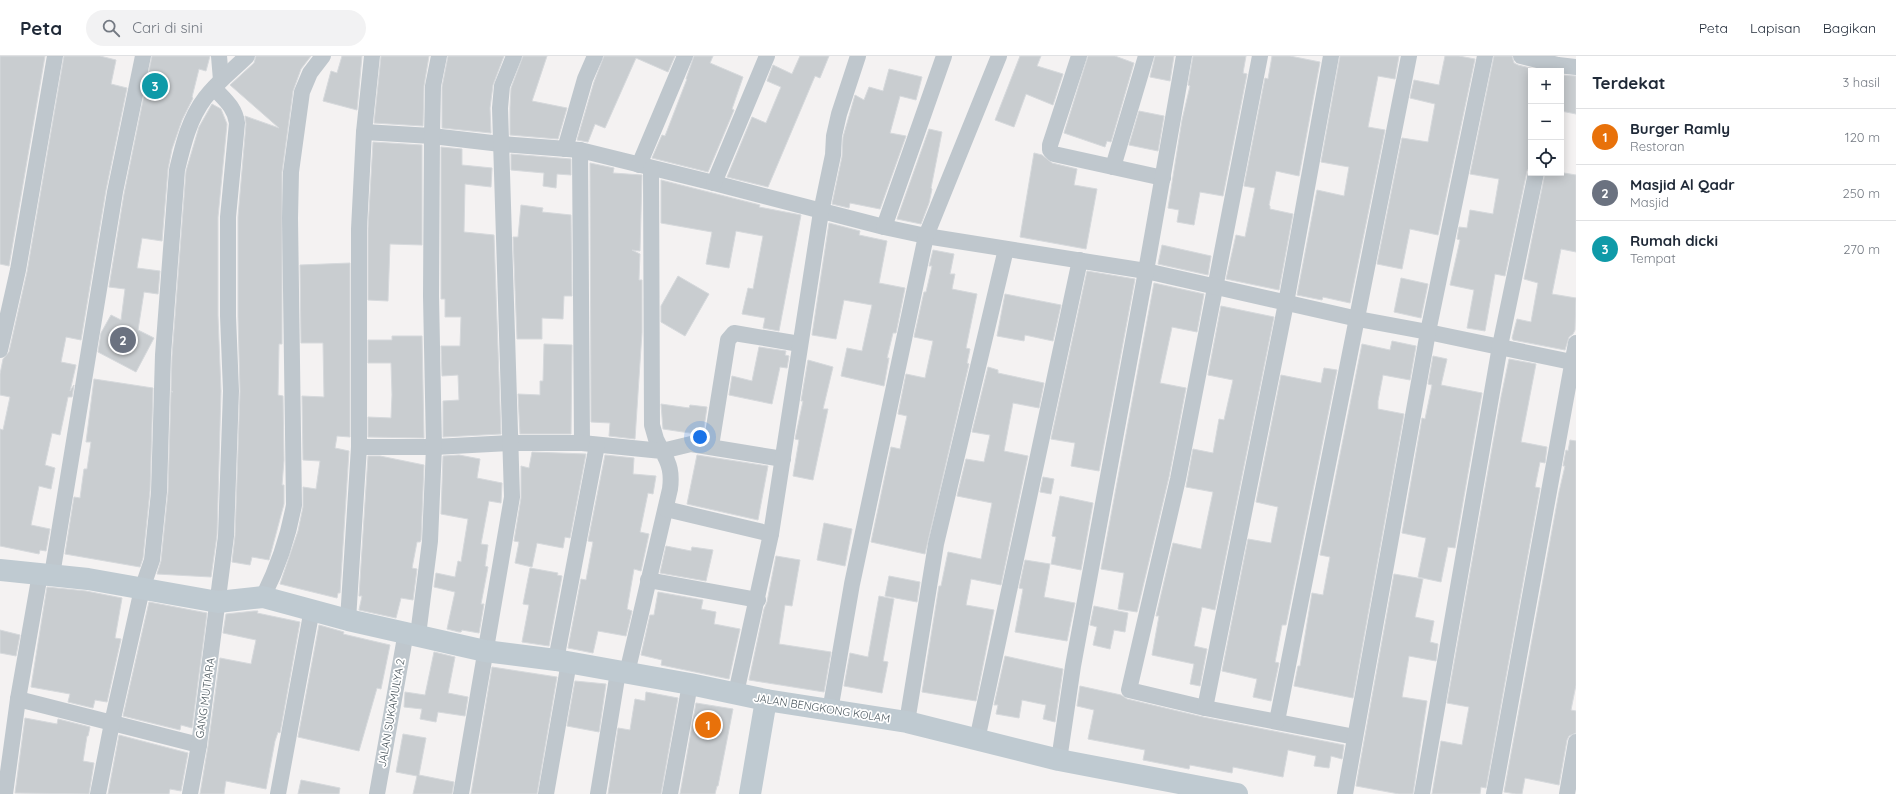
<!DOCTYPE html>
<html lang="id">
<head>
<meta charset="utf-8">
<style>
	:root { --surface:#fff; --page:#f2f2f3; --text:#1f2937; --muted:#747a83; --line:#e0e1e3; --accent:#2989d6 }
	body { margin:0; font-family:Quicksand,sans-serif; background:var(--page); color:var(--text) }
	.controls { position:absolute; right:12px; top:12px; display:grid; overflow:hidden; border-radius:0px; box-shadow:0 2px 10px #0003 }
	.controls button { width:36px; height:36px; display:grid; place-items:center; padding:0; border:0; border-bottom:1px solid var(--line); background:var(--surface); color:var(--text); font:20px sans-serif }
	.you { position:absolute; left:700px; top:381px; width:14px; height:14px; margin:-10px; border:3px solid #fff; border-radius:50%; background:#1a73e8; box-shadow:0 0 0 6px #1a73e833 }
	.badge { display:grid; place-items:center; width:26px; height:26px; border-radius:50%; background:var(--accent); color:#fff; font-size:13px; font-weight:700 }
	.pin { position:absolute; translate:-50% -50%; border:2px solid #fff; box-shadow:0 1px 4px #0006 }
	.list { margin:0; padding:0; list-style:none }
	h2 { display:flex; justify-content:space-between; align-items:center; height:52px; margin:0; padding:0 16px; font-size:17px }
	h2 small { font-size:13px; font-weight:400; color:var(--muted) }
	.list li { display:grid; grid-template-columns:26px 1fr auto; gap:12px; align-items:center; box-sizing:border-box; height:56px; padding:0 16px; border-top:1px solid var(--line) }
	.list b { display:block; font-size:15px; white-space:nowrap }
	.list p { margin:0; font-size:13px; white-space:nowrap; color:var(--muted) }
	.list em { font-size:13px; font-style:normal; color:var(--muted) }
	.icon { flex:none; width:22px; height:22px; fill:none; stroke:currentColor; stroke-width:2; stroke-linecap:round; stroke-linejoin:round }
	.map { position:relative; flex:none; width:1576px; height:738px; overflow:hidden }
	header { display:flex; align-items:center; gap:24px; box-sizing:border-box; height:56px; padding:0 20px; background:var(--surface); border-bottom:1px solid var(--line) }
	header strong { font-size:19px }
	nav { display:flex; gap:22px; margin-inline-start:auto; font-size:14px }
	.search { width:280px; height:36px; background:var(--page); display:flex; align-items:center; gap:10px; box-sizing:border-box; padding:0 14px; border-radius:22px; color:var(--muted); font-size:15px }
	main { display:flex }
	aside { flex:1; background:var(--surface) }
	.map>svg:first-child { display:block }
</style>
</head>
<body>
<header>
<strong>Peta</strong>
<div class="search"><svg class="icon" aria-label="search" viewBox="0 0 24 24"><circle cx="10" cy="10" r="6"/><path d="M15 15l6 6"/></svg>Cari di sini</div>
<nav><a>Peta</a><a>Lapisan</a><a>Bagikan</a></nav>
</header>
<main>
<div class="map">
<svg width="1576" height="738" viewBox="0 0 1576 738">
	<rect width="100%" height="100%" fill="#f4f2f2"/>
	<g fill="#c9cdd0" stroke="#d6d9dc">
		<polygon points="0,0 45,0 9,210 0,208"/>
		<polygon points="64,0 100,0 116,4 111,28 127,32 106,134 81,284 66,281 61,306 76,309 70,335 74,329 72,341 68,341 60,379 52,377 45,409 55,412 51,433 39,430 31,469 50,473 46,495 40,494 39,498 0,490 0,373 3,374 10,341 0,339 0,318 3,303 9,296 27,216"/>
		<polygon points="152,0 210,0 206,15 199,13 192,41 193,42 182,64 172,93 168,113 162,185 142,182 137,212 160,215 158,238 144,236 138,274 154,282 136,316 98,296 101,277 111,259 121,264 125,233 109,231 124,138"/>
		<polygon points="256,0 311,0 301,13 293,35 282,116 282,288 279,288 278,339 283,340 284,404 282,429 284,429 284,448 269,504 252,501 250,509 232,506 235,480 240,335 238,260 238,161 246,68 245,60 279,72 230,29 254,7"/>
		<polygon points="342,0 362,0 357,54 323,45 331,15 337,17"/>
		<polygon points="381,0 429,0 424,30 423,70 374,67"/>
		<polygon points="448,0 504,0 493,29 490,52 491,77 442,72 442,31"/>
		<polygon points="523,0 547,0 532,45 567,52 558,83 510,79 510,52 511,32"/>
		<polygon points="604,0 675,0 668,16 636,2 605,72 595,68 588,86 577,84 594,26"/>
		<polygon points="694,0 713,0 710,7 743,21 732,53 734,54 708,116 652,102 662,79 665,80 687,23 686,23"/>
		<polygon points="800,0 829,0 820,22 815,20 768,131 727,121 752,61 766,67 781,31 767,25 773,9 792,18"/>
		<polygon points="1020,0 1041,0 1037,10 1063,18 1053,49 1026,38 1014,71 995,64"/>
		<polygon points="1088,0 1115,0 1134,7 1111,86 1107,85 1105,91 1064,77"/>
		<polygon points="1155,0 1174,0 1170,25 1150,21"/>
		<polygon points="1193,0 1246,0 1243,17 1247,18 1223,140 1200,136 1194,169 1177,166 1179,154 1168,152 1182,64 1190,30 1188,29"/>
		<polygon points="1272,0 1290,0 1320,6 1299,120 1276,115 1269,149 1270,150 1270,153 1293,158 1279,234 1226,223 1236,179 1245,181 1255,132 1244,130 1265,22 1268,23"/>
		<polygon points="1340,0 1399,0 1395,23 1378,20 1368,71 1385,74 1350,247 1323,241 1322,244 1297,239 1317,134 1344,140 1349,111 1321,106"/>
		<polygon points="1445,0 1459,0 1475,3 1438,179 1410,173 1402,213 1377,208 1402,82 1428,86 1435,48 1410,42 1414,24 1439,29"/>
		<polygon points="1494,0 1512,0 1514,7 1518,9 1542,15 1531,15 1531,108 1527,115 1505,220 1495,218 1485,275 1467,272 1474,234 1450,229 1460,184 1457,183 1459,171 1467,172 1470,154 1493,158 1499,123 1470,118"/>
		<polygon points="889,13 922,21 916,44 900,40 890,77 906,80 880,153 850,147 849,152 832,148 842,101 843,81 855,39 864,44 869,31 883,35"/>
		<polygon points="1561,19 1576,20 1576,58 1561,55"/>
		<polygon points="212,48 221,53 227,68 218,161 218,260 221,335 217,479 211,521 157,518 161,505 168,436 171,335 173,336 171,335 172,300 186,115 199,71"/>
		<polygon points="1139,55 1164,60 1158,95 1129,89"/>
		<polygon points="929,73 942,76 931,132 932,133 929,147 921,168 897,163"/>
		<polygon points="373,86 422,89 422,189 390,188 388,245 368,244 368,173"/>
		<polygon points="441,91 462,93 462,109 492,112 491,131 465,128 464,176 494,179 501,378 443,381 443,345 459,344 458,319 442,320 441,290 460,290 461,261 445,261 445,243 441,243"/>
		<polygon points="1034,97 1042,99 1052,107 1077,113 1074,129 1097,133 1086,193 1020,181"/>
		<polygon points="511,98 571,103 571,119 557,118 556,132 543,130 544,117 511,114"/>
		<polygon points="590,107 614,112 613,117 642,119 640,195 632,194 640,198 639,224 642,224 642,276 635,383 609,380 610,367 591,366"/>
		<polygon points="1545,117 1564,117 1576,119 1576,196 1561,193 1552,238 1576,242 1575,274 1573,278 1569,281 1565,294 1513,284 1512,282 1517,263 1531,266 1538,227 1524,223"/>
		<polygon points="661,124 760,149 759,151 801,159 779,275 763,272 765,262 742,258 748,232 753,233 763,180 736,175 729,212 706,208 712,176 661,167"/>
		<polygon points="521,149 543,152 542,156 571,159 572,240 564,240 563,263 542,262 542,283 517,283 513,181 518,181"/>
		<polygon points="829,167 860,175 859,179 887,185 879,227 905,232 896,277 893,277 887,302 889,302 884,330 841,320 847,292 862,295 872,249 844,244 836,283 812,279"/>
		<polygon points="1162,189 1211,200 1208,219 1158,208"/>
		<polygon points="933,194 954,198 950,218 955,218 952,233 977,238 966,292 970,293 967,307 969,308 925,498 871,486 891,391 900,393 907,360 898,358 906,318 925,322 933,285 914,281 924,236 926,236 932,210 929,210"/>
		<polygon points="350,207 350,381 337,380 335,392 349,395 340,537 338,537 337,542 280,528 298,475 303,451 303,431 316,433 320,405 303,404 302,340 324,341 323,287 301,287 300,209"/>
		<polygon points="1087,215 1135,223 1099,415 1071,410 1075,387 1051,383"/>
		<polygon points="678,220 709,238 685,280 661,266 661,250"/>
		<polygon points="1401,222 1428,228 1421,262 1394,256"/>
		<polygon points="1154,227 1204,238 1197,276 1172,271 1160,327 1186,332 1169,421 1137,556 1118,553 1124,517 1101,513"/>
		<polygon points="1005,238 1061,249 1053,285 1025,279 1024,285 997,280"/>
		<polygon points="1221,250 1274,261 1215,554 1202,551 1194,590 1207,593 1200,630 1190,628 1194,608 1152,599 1159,560 1156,560 1173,487 1201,493 1213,436 1186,431 1193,393 1213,397 1219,363 1224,364 1233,324 1208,319"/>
		<polygon points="392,280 422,280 424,382 368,381 368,361 391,362 392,339 391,307 368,307 368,284 392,284"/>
		<polygon points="1392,285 1416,290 1410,324 1383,319 1378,345 1378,353 1404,358 1353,642 1294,630 1298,610 1300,610 1312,537 1323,539 1330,501 1320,499 1362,288 1390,294"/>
		<polygon points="544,288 572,289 571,378 520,378 518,338 540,339 540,325 543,325"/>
		<polygon points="759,291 786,295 785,299 789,300 787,312 780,311 772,348 729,339 732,320 752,325"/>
		<polygon points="1433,300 1447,303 1441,329 1482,337 1455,492 1448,491 1441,526 1418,521 1426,482 1402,477 1422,362 1425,363 1432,329 1428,328"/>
		<polygon points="1509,303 1536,308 1521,386 1547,391 1545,407 1540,406 1535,431 1540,432 1486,732 1481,731 1480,738 1432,738 1441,685 1462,689 1469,651 1447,647 1501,341"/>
		<polygon points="808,304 833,311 823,353 828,353 813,424 793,420 799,384 795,383 803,345 801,345"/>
		<polygon points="988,311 998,314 998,317 1044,327 1039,352 1013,347 1004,395 1028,400 1001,529 971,523 966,549 994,554 976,645 922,636 939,530 941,530 948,496 981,503 992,447 957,440 966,403 984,406 990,379 972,376"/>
		<polygon points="1324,312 1337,314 1286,569 1282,569 1275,606 1279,607 1271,645 1253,641 1257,623 1222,615 1248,483 1271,487 1278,451 1256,446 1281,319 1321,327"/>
		<polygon points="94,323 153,332 150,435 143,502 140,511 65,498 74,441 80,442 84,413 87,413 91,386 86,386"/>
		<polygon points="661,348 689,352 690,349 707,351 703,379 663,373"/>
		<polygon points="1570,384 1576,385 1576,629 1571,654 1576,655 1576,677 1569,680 1567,684 1559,729 1525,722 1522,738 1516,738 1504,736 1559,436 1565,410 1563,410 1566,394 1568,395"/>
		<polygon points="532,396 586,398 570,482 565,481 563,492 537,487 532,511 515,507 519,486 514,485 521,442 521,410 529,412"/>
		<polygon points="459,399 480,403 477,422 502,427 501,447 489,445 481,488 488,489 485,510 488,511 481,548 484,548 479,577 462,574 461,576 459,576 447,573 455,536 434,531 436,517 455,521 458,505 461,506 468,463 441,458 443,400"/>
		<polygon points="605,399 634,402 633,418 656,420 653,438 648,437 640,476 649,478 641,515 634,513 627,553 632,555 626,580 598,575 593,597 568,592 581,523 586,524 593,486 588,485"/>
		<polygon points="697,399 768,410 758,464 687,448"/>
		<polygon points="368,400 380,400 424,409 421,484 420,486 417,486 412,512 417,513 413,544 401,542 396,562 359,554 362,540 359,540"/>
		<polygon points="1043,421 1054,423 1051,438 1040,436"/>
		<polygon points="1060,440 1093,447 1081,514 1051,508 1056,481 1052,480"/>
		<polygon points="824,467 852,473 845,510 817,504"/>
		<polygon points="666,490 691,495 692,491 713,494 706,525 660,517"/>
		<polygon points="776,500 800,504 792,550 785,549 779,588 831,596 824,636 749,624 764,553 767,546"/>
		<polygon points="1025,504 1050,508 1044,541 1075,547 1067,585 1015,576 1023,533 1019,532"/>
		<polygon points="530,512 558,517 557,519 562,520 549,590 522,586 529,549 523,548"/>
		<polygon points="1394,518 1423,523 1415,561 1434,565 1430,586 1438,588 1436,605 1409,600 1402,641 1427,645 1413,738 1399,738 1356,730"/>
		<polygon points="889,520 920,526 917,546 885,540"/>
		<polygon points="47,531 86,535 122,542 115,582 121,583 107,646 95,644 93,652 68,646 70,638 31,631"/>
		<polygon points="658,536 703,544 701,553 716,556 714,568 740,573 729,623 661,609 662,604 641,599 650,559 654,559"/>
		<polygon points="879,540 894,543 883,605 888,606 882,637 844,630 850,597 868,601"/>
		<polygon points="149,546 207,557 192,672 181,669 180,674 123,660"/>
		<polygon points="1094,550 1128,557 1125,576 1114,574 1110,593 1093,589 1097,571 1090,569"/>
		<polygon points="254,555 258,555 257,557 300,566 280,677 278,676 275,685 266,733 226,725 224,738 200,738 208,690 220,602 251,608 256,584 223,577 226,558"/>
		<polygon points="319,569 344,576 343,578 390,589 381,633 377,632 359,695 298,681"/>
		<polygon points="0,574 20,579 16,600 0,597"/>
		<polygon points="434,596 455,601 448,637 468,641 465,660 438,656 436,666 420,663 422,653 404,651 405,636 425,639"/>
		<polygon points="1005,600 1063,613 1055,666 1043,663 1046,649 1022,644 1019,662 996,658 998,649 994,649"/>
		<polygon points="492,611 557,621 537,738 471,738"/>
		<polygon points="575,625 606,628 599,676 567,670"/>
		<polygon points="1080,630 1121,639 1127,643 1203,661 1344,689 1342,703 1331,700 1329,712 1314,710 1316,700 1288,694 1283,721 1233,711 1232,717 1190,709 1189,713 1143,704 1145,694 1088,683 1094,654 1077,650"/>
		<polygon points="646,636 678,642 661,738 608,738 618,672 630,674 635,643 645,645"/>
		<polygon points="696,647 733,653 718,730 717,730 715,738 680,738"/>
		<polygon points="25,662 57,668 58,663 90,671 88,680 87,680 83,705 94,707 89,738 15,737"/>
		<polygon points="403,678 426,682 419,719 454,726 452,738 413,738 417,720 396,716"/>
		<polygon points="119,679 188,697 181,735 170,733 169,738 108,738"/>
		<polygon points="301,724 340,732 339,738 298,738"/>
	</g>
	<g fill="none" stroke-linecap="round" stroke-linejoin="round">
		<g stroke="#bfc7cd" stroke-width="16">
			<polyline points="219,0 221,24"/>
			<polyline points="1079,0 1050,89 1050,94 1054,98 1163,122"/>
			<polyline points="1260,0 1178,423 1129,634 1205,652 1355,681"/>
			<polyline points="1521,0 1558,9 1576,11"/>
			<polyline points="364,76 432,80 501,88 580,94 714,127 884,171 926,180 1146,215 1358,263 1428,276 1576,307"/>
			<polyline points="565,93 585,23 595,0"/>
			<polyline points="580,94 582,387"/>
			<polyline points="639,109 685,0"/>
			<polyline points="1113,111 1146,0"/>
			<polyline points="651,113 652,369 656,383 662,395 691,388 783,403"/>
			<polyline points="714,127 767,0"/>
			<polyline points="884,171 944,0"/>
			<polyline points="0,294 18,214 55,0"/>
			<polyline points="711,390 728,284 734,277 800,288"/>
			<path d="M359,391H434L512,387H582L662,395C670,408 672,418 670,433L627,617"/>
			<polyline points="666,453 771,478"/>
			<polyline points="52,519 115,136 143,0"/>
			<polyline points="648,524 758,544"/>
			<path d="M263,541C278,511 288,482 294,449L290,162L291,116L302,36L310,17L323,0"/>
			<polyline points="348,564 359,391 359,173 364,76 372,0"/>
			<polyline points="418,579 430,485 434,391 431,240 432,80 433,30 439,0"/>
			<polyline points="556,604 597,389"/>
			<polyline points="736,637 771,478 821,156 833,99 834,80 839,58 858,0"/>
			<polyline points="18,643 199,689"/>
			<polyline points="1205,652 1286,247 1331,0"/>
			<polyline points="830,655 852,528 926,180 999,0"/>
			<polyline points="1277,665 1409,0"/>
			<polyline points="907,666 936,488 1006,193"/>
			<polyline points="977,684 1080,204"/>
			<polyline points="1059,704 1073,610 1146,215 1184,0"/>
			<polyline points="5,738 18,643 40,518"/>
			<path d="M98,738L112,667L142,533L152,504L159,436L163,299L177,114C183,89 189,63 205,42C217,26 233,14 247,0"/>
			<path d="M190,738L199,689L226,480L231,335L228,260V161L237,67C235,51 224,43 214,32"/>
			<polyline points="278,738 312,553"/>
			<polyline points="377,738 406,576"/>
			<polyline points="461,738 512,441 500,52 502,30 514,0"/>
			<polyline points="546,738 569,606"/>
			<polyline points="598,738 618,616"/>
			<polyline points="670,738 690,628"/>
			<polyline points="1345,738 1428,276 1485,0"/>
			<polyline points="1422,738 1500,290 1536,117"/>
			<polyline points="1494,738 1576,287"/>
			<polyline points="1567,738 1576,686"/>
		</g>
		<g stroke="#bfcad1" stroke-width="22">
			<polyline points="0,514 88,523 218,546 263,541 348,564 485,595 556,604 690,628 766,644 907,666 1059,704 1237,738"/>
			<polyline points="750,738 766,644"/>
		</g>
	</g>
	<g text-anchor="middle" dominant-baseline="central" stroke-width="3.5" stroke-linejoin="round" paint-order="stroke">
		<g font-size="11" fill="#4b575e" stroke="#fff">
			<text transform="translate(205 642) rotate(-82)">GANG MUTIARA</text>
			<text transform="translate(822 652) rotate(9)">JALAN BENGKONG KOLAM</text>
			<text transform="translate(391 657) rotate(-80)">JALAN SUKAMULYA 2</text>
		</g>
	</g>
</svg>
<div class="controls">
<button>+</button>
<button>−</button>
<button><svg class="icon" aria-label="locate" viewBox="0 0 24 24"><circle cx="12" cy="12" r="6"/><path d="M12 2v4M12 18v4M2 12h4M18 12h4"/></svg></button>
</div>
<div class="you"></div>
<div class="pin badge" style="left:708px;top:669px;background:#e8710a">1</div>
<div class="pin badge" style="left:123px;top:284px;background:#6b7280">2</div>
<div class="pin badge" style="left:155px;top:30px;background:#0f9aa8">3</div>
</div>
<aside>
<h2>Terdekat<small>3 hasil</small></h2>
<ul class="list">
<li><span class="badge" style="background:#e8710a">1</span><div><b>Burger Ramly</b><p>Restoran</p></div><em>120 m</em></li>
<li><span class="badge" style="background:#6b7280">2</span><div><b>Masjid Al Qadr</b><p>Masjid</p></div><em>250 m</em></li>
<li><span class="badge" style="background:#0f9aa8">3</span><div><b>Rumah dicki</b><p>Tempat</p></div><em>270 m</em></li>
</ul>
</aside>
</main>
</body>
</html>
